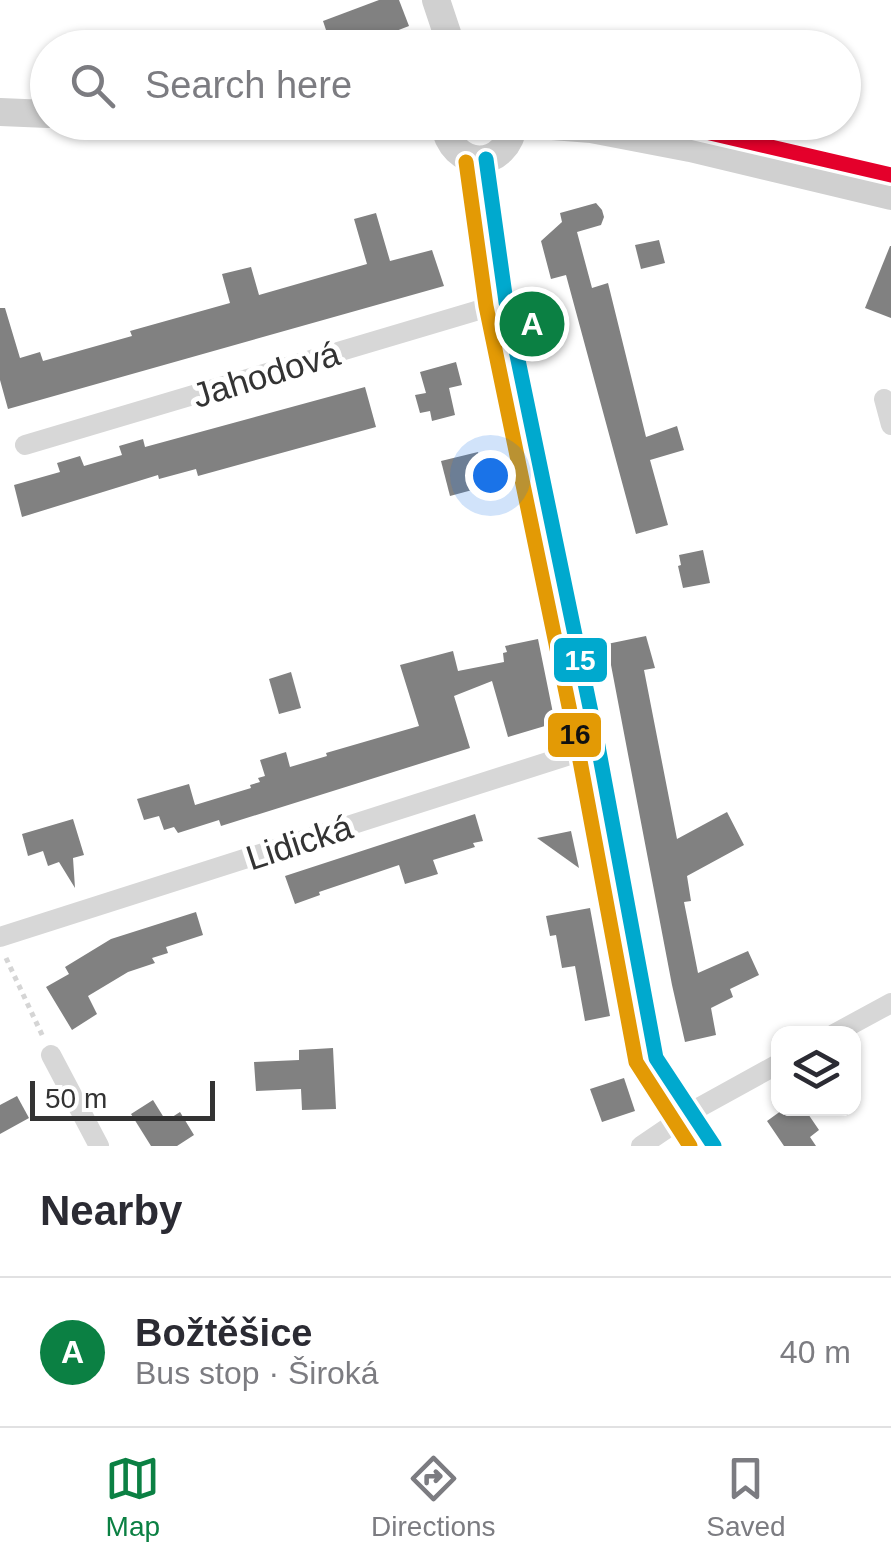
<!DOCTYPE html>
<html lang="en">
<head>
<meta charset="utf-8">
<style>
	:root { --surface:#fff; --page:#f7f7f7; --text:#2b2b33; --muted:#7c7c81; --line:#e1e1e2; --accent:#0b8043 }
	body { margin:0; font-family:Helvetica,sans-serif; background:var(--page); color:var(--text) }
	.controls { position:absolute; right:30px; bottom:30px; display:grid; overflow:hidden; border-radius:20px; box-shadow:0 2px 8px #0004 }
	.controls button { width:90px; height:90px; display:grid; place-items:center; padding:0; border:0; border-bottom:2px solid var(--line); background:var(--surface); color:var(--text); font:50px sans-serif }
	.scale { position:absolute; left:30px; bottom:25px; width:185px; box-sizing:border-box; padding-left:10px; border:5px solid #333; border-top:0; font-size:28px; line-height:35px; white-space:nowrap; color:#333; -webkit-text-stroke:8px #fff; paint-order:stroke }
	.you { position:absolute; left:490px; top:475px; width:35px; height:35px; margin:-25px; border:8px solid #fff; border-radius:50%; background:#1a73e8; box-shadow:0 0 0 15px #1a73e833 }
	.badge { display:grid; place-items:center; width:65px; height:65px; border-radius:50%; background:var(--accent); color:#fff; font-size:32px; font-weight:700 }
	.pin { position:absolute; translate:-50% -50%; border:5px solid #fff; box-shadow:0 2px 10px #0006 }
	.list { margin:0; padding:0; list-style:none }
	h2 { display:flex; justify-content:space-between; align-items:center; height:130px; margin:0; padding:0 40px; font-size:42px }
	h2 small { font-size:32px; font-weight:400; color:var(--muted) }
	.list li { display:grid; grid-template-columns:65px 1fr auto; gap:30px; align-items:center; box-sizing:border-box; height:150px; padding:0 40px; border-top:2px solid var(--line) }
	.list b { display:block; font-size:38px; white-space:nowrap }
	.list p { margin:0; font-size:32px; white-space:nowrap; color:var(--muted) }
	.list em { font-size:32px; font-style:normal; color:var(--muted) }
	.icon { flex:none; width:55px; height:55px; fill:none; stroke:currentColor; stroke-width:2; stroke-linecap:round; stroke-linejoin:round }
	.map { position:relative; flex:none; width:891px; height:1146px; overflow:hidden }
	.search { position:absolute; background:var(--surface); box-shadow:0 2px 8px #0004; left:30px; right:30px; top:30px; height:110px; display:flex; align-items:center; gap:25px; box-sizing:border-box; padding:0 35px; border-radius:55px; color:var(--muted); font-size:38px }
	.sheet { height:280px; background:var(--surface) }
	nav { display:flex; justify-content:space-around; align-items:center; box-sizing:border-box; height:140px; border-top:2px solid var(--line); background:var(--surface); font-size:28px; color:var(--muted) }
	nav a { display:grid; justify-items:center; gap:5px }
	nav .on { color:var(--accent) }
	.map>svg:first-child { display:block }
</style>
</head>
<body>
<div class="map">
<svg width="891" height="1146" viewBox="0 0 891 1146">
	<rect width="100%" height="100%" fill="#fff"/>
	<g fill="#818181">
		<polygon points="379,0 399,0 409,26 352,48 332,48 323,21"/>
		<polygon points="596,203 602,210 604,217 601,225 577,232 592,288 608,283 646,437 677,426 684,450 650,460 668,525 636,534 566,275 551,279 541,241 562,222 560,213"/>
		<polygon points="376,213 390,261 432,250 444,286 8,409 0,380 0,308 5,308 20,358 40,352 43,361 132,336 130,331 230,303 222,274 251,267 259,295 367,264 354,219"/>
		<polygon points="659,240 665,263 641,269 635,245"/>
		<polygon points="890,246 891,246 891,318 865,308"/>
		<polygon points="456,362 462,385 449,388 455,415 432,421 430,411 420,413 415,395 426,393 420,372"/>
		<polygon points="365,387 376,427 198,476 196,469 159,479 158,475 22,517 14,485 60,472 57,463 80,456 84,466 122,455 119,446 143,439 145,447"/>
		<polygon points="478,452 487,486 450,496 441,461"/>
		<polygon points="703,550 710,583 683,588 678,566 681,565 679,555"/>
		<polygon points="646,636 655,668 644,670 677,839 727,812 744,845 687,876 691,901 684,902 698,973 748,951 759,975 730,989 733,997 711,1008 716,1035 685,1042 672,985 607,644"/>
		<polygon points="538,639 555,723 508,737 492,681 454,696 470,748 221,826 219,820 178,833 174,827 164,830 159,816 144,820 137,799 189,784 195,805 251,788 250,785 260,782 258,778 265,776 260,760 286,752 290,767 327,756 326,753 419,726 400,665 453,651 458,671 504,662 503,653 507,652 505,646"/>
		<polygon points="291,672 301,708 279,714 269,679"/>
		<polygon points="475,814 483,841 473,843 475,847 433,860 438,874 405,884 399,865 319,892 320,895 295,904 285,876"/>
		<polygon points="73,819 84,855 73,858 75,888 59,862 48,866 43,851 28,856 22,834"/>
		<polygon points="571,831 579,868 537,838"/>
		<polygon points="590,908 610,1016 585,1021 575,966 562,968 556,935 550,936 546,916"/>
		<polygon points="196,912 203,935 166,947 168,953 152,958 155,963 128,972 88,996 97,1014 72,1030 46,987 69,974 65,967 111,939"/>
		<polygon points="333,1048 336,1109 302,1110 301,1089 256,1091 254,1062 299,1060 299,1050"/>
		<polygon points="624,1078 635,1111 602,1122 590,1089"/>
		<polygon points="17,1096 29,1118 0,1134 0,1105"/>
		<polygon points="153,1100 166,1121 180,1112 194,1135 177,1146 151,1146 131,1114"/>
		<polygon points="785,1108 804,1108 819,1130 810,1137 816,1146 784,1146 767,1121"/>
	</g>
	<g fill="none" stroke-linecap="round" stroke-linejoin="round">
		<polyline stroke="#d5d5d5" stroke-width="5" stroke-dasharray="5 5" stroke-linecap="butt" points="6,958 44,1039"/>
		<g stroke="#d7d7d7" stroke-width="20">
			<polyline points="486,159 506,302 598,746 656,1058 714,1146"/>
			<polyline points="884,399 891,425"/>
			<polyline points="25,445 506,302"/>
			<polyline points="0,937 598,746"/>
			<polyline points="834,1034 891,1003"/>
			<polyline points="51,1055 99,1146"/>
			<polyline points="641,1146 691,1112 778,1064"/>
		</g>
		<g stroke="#d0d0d0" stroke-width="28">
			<polyline points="436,0 452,48"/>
			<polyline points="0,112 48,114"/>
			<polyline points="366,122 444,124"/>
			<path d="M444,122C451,172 508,172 514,122"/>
			<polyline points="514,123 591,129 690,148 891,196"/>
		</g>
		<defs>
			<polyline id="bus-1" points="486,159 506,302 598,746 656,1058 714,1146"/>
			<polyline id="bus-2" points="466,162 486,306 578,750 636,1062 690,1146"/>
			<polyline id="bus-3" points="663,122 891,175"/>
		</defs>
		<use href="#bus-1" stroke="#fff" stroke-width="22"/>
		<use href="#bus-2" stroke="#fff" stroke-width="22"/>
		<use href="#bus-3" stroke="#fff" stroke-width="22"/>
		<use href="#bus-1" stroke="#00a9ce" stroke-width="15"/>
		<use href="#bus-2" stroke="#e39a05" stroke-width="15"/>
		<use href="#bus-3" stroke="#e4002b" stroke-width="15"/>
	</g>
	<g text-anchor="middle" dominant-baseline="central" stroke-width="10" stroke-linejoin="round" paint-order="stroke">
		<g font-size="35" fill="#333" stroke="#fff">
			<text transform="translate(266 374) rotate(-17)">Jahodová</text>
			<text transform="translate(299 842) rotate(-18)">Lidická</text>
		</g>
	</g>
	<g stroke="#fff" stroke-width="4">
		<rect x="552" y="636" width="57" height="48" rx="10" fill="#00a9ce"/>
		<rect x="546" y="711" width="57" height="48" rx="10" fill="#e39a05"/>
	</g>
	<g font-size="28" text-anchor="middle" font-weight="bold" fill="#fff">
		<text x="580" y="670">15</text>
	</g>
	<g font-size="28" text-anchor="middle" font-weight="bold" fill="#111">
		<text x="575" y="744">16</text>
	</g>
</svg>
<div class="controls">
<button><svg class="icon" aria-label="layers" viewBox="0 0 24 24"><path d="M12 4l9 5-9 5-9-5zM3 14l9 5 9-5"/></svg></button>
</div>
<div class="scale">50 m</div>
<div class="you"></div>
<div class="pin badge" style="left:532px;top:324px">A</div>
<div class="search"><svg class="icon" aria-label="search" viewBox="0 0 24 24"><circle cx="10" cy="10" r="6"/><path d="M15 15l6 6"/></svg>Search here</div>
</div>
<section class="sheet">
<h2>Nearby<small></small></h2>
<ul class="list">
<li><span class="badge">A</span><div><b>Božtěšice</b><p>Bus stop · Široká</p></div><em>40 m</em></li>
</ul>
</section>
<nav>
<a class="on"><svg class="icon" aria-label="map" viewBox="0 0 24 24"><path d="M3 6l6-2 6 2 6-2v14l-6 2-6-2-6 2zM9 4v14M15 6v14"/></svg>Map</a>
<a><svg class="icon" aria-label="directions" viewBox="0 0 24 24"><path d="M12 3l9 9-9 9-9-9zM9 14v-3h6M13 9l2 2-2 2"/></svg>Directions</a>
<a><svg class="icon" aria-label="saved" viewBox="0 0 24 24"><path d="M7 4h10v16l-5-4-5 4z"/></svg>Saved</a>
</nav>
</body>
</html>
